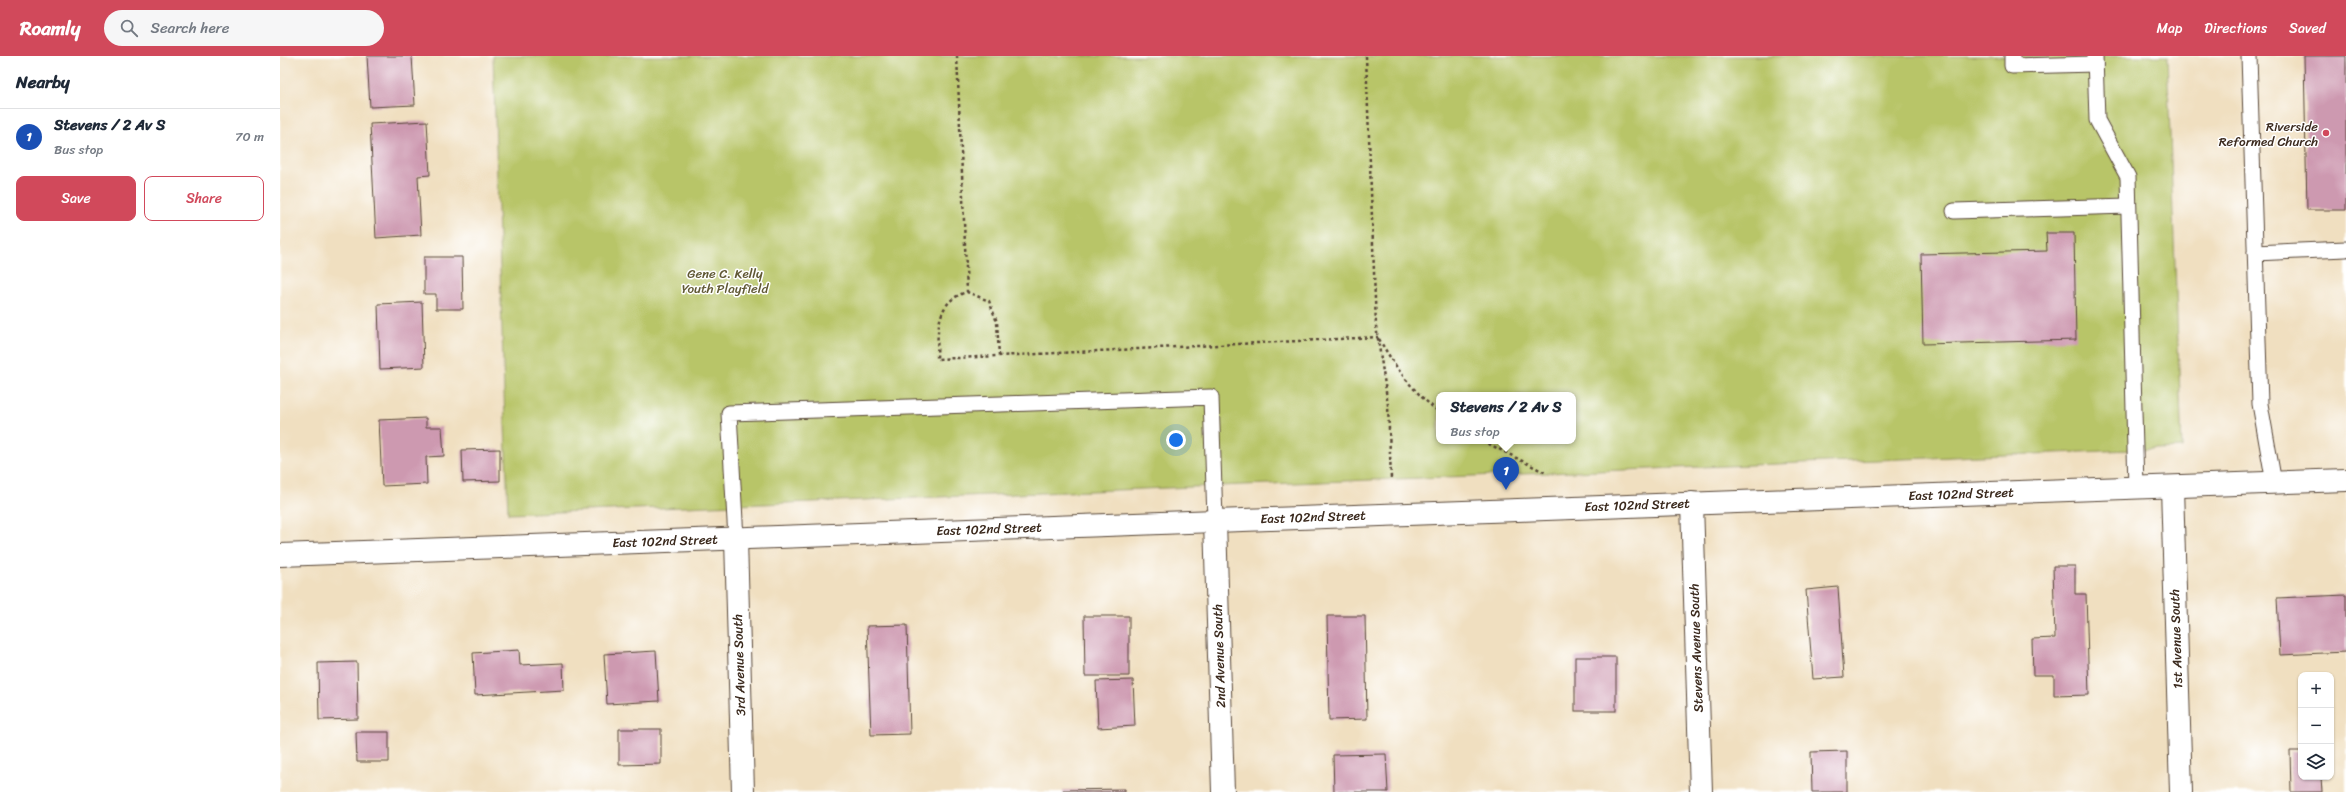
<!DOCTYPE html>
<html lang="en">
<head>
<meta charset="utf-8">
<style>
	:root { --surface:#fff; --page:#f6f6f7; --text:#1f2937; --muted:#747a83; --line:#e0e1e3; --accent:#d1495b }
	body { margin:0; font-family:Sriracha,sans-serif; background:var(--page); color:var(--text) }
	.controls { position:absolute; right:12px; bottom:12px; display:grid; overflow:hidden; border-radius:8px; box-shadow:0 1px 3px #0004 }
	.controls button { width:36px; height:36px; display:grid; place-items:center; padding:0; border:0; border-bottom:1px solid var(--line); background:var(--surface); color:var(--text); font:20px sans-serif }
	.you { position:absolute; left:896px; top:384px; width:14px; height:14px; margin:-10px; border:3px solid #fff; border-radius:50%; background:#1a73e8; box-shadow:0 0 0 6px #1a73e833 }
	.badge { display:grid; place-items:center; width:26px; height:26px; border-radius:50%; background:var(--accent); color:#fff; font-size:13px; font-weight:700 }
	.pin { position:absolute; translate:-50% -33px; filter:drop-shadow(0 1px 2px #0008) }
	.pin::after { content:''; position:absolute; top:21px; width:14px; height:12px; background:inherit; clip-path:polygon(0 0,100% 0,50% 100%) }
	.popup { position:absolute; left:1156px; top:336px; width:140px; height:52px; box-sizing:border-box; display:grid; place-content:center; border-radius:8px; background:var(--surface); filter:drop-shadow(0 1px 3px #0005); font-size:13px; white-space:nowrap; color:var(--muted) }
	.popup b { font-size:15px; color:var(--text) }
	.popup::after { content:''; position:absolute; left:50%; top:100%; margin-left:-8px; border:8px solid transparent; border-top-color:var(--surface) }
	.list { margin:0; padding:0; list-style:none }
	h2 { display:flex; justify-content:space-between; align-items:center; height:52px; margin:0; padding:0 16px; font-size:17px }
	h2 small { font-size:13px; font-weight:400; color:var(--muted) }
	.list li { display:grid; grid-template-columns:26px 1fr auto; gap:12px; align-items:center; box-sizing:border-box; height:56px; padding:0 16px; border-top:1px solid var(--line) }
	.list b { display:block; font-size:15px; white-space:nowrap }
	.list p { margin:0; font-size:13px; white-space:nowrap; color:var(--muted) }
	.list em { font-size:13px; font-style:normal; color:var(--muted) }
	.actions { display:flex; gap:8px; padding:12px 16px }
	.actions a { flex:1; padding:9px 0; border:1px solid var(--accent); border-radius:8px; text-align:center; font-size:14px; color:var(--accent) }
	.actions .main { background:var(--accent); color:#fff }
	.icon { flex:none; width:22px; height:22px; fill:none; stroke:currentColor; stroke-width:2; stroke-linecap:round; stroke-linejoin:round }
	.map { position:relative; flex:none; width:2066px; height:736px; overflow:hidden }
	header { display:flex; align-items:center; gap:24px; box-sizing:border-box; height:56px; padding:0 20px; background:var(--accent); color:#fff }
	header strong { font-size:19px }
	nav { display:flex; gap:22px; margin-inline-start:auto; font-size:14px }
	.search { width:280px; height:36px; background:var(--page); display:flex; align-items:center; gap:10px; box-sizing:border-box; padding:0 14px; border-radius:22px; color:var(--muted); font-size:15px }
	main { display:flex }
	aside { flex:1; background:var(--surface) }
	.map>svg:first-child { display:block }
</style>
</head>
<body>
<header>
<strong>Roamly</strong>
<div class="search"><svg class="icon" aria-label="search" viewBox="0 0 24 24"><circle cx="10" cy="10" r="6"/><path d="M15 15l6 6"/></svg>Search here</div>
<nav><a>Map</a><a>Directions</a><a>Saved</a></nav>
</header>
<main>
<aside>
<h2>Nearby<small></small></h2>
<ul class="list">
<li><span class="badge" style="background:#1a4fb4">1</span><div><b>Stevens / 2 Av S</b><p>Bus stop</p></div><em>70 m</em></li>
</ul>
<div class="actions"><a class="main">Save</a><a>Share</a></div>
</aside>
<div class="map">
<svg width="2066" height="736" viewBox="0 0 2066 736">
	<rect width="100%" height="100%" fill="#fff"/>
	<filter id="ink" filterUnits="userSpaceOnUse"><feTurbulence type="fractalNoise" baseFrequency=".025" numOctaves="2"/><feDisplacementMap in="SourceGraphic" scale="8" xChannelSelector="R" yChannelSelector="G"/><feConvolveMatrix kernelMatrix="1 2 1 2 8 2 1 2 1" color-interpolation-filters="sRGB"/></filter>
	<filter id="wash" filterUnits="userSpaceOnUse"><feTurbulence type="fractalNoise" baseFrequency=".012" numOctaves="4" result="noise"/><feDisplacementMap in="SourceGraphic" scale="16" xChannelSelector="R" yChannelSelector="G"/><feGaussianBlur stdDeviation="0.9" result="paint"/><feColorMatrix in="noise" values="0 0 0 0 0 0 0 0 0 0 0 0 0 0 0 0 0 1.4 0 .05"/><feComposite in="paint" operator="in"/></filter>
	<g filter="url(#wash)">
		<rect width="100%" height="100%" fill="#f0dfc0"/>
		<path fill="#b8c567" stroke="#7a7842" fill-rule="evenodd" d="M213,0H1887L1902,392L228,458ZM1159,339H1293V385H1159Z"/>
		<g id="blocks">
			<g fill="#cd99b0">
				<polygon points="87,0 132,0 135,49 90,51"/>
				<polygon points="2024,0 2066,0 2066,154 2027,154"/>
				<polygon points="147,65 150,119 138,120 141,179 96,182 90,68"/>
				<polygon points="1766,177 1794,177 1796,284 1643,288 1641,198 1767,195"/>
				<polygon points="144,201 182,201 183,253 156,253 156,238 144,238"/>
				<polygon points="142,246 144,311 100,313 98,248"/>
				<polygon points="146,362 146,371 162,371 164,400 146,401 147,428 102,430 99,364"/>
				<polygon points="220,393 220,425 183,426 182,394"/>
				<polygon points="1773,510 1795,510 1795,538 1806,538 1809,639 1774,640 1774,619 1753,619 1752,583 1775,582"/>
				<polygon points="1558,531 1564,621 1533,623 1526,534"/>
				<polygon points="2066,539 2066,596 2000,599 1997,542"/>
				<polygon points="804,560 849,560 849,620 805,620"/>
				<polygon points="1047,560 1085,560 1087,663 1049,664"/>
				<polygon points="627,569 630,678 591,679 587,570"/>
				<polygon points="239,594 240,609 283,607 284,634 195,639 193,597"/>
				<polygon points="376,595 379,645 327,648 324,598"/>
				<rect x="1295" y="601" width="41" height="54"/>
				<polygon points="77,606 78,663 39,664 38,607"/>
				<polygon points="853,624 855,670 818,672 816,625"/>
				<polygon points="339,673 381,673 381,708 339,709"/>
				<polygon points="76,676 109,676 109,706 77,706"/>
				<polygon points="1567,695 1567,736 1532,736 1531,696"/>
				<polygon points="2010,695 2021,695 2021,721 2041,721 2042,736 2011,736"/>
				<polygon points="1106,698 1108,736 1054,736 1053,699"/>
				<polygon points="845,733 845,736 783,736 783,734"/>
			</g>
		</g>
	</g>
	<g filter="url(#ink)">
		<use href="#blocks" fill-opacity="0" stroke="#564536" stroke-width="1"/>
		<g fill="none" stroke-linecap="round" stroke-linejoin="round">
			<defs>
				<g id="lane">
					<polyline points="1732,0 1732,10 1815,8"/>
					<polyline points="1815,0 1817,64 1848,121 1856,432"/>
					<polyline points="1969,0 1980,348 1994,427"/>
					<polyline points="1674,155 1848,150"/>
					<polyline points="1975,197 2066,193"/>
					<polyline points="456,483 449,357 931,341 935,464"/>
				</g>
				<g id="street">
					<polyline points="1892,431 1901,736"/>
					<polyline points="1412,447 1421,736"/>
					<polyline points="935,464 943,736"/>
					<polyline points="456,483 463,736"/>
				</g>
				<polyline id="secondary" points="0,499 2066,424"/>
			</defs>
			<use href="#lane" stroke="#564536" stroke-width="17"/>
			<use href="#street" stroke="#564536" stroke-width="24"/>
			<use href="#secondary" stroke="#564536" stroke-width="24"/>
			<g stroke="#564536" stroke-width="2.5" stroke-dasharray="3 3" stroke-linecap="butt">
				<polyline points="677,0 687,236"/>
				<polyline points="1086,0 1096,270 1108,349 1111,422"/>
				<path d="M1099,283C1116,312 1132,335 1159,356"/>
				<path d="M719,300L717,266L709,245L687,236C655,245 658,275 657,303L1098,281"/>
				<polyline points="1203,385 1266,417"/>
			</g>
			<use href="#lane" stroke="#fff" stroke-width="15"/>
			<use href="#street" stroke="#fff" stroke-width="22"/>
			<use href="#secondary" stroke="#fff" stroke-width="22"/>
		</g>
	</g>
	<circle fill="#d1495b" stroke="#fff" stroke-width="1.5" cx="2046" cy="77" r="4"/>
	<g text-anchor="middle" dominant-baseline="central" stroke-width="3" stroke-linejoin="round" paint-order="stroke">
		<g font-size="13" fill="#3b2a1e" stroke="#fff" text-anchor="end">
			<text x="2038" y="70">Riverside<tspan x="2038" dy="15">Reformed Church</tspan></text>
		</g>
		<g font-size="13" fill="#605834" stroke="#fff">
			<text x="445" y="217">Gene C. Kelly<tspan x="445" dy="15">Youth Playfield</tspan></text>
		</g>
		<g font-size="13" fill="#3b2a1e" stroke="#fff">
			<text transform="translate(1681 438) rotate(-2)">East 102nd Street</text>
			<text transform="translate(1357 449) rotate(-2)">East 102nd Street</text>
			<text transform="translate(1033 461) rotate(-2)">East 102nd Street</text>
			<text transform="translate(709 473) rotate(-2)">East 102nd Street</text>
			<text transform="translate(385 485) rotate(-2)">East 102nd Street</text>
			<text transform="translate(1896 583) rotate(-92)">1st Avenue South</text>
			<text transform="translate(1416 592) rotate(-92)">Stevens Avenue South</text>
			<text transform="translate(939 600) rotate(-92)">2nd Avenue South</text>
			<text transform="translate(459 609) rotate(-92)">3rd Avenue South</text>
		</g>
	</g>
</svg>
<div class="controls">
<button>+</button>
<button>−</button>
<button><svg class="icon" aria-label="layers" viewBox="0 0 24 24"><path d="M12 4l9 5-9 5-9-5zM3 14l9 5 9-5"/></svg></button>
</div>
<div class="you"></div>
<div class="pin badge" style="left:1226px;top:434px;background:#1a4fb4">1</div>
<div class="popup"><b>Stevens / 2 Av S</b>Bus stop</div>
</div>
</main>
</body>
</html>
